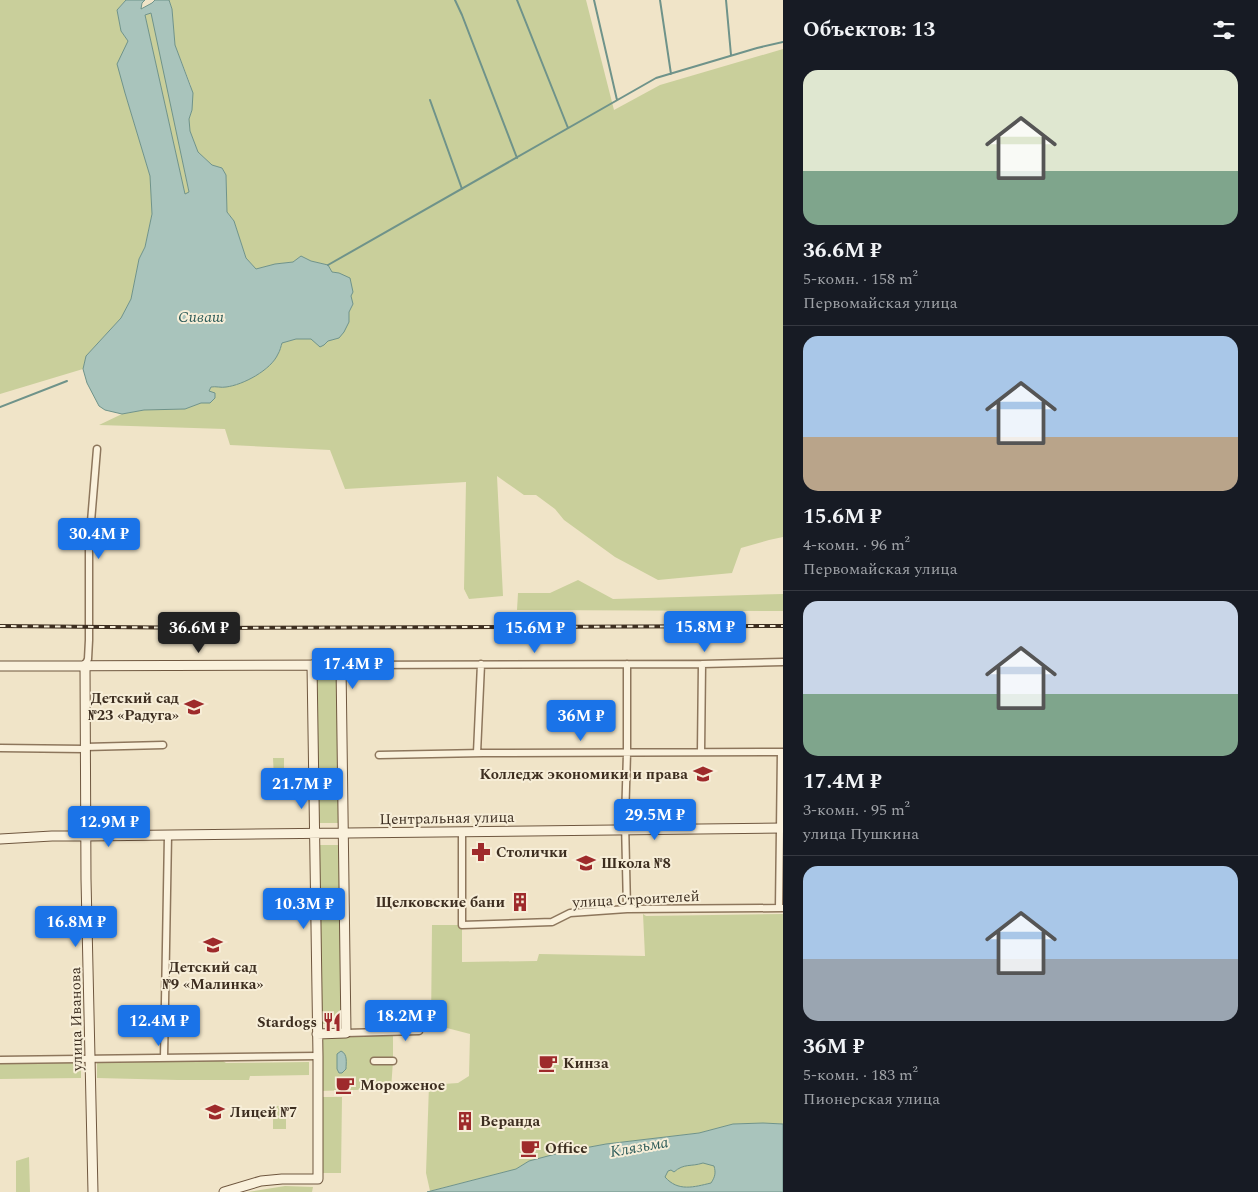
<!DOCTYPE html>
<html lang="ru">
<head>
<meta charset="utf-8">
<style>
  body { margin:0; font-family:Spectral,serif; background:#20242c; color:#f1f3f6; height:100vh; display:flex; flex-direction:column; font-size:19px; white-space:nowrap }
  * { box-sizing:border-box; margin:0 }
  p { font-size:16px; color:#9ea1a6 }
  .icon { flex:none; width:28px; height:28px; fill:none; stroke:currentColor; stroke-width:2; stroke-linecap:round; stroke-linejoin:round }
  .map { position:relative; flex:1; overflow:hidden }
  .side { display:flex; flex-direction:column; background:#171b24; width:475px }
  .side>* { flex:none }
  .price { position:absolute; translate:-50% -42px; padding:0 11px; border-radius:5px; background:#1a73e8; color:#fff; font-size:16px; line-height:32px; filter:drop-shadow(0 1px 2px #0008) }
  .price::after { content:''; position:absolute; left:50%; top:30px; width:15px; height:11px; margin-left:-8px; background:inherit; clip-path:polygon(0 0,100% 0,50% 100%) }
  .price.current { background:#222; color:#fff }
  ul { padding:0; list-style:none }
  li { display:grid; align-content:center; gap:10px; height:265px; padding:0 20px }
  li+li { border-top:1px solid #363941 }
  li span { display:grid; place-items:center; height:155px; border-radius:15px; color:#555 }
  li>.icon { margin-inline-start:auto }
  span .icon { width:90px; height:90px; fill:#fffc; stroke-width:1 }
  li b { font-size:21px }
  h2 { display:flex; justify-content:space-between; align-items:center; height:60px; padding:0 20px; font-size:21px }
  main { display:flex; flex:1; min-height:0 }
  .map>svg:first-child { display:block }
  .green { fill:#c9cf9b }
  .water { fill:#a9c4bc; stroke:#6f938a; fill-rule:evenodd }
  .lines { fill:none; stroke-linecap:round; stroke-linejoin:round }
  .stream { stroke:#6f938a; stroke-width:2 }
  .street-casing { stroke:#8d765c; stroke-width:9 }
  .secondary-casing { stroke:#6f573f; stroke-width:11 }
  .street { stroke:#faf1dc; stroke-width:6 }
  .secondary { stroke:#faf1dc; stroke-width:9 }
  .rail-casing { stroke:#3d2e20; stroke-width:4 }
  .rail { stroke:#f7eed8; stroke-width:2; stroke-dasharray:5.5; stroke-linecap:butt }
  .labels { text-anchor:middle; stroke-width:4; stroke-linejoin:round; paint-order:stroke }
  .poi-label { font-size:15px; font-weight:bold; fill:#3d2e20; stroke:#f7eed8; text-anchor:start }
  .street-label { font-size:15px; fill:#3d2e20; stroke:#f7eed8 }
  .water-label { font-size:16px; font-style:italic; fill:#2f5d5a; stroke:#f7eed8 }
</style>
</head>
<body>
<main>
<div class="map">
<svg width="783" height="1192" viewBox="0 0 783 1192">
  <rect width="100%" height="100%" fill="#f0e4c8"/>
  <path class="green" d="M0 0H126L117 10 121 31 128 41 125 93 150 176 152 213 145 247 139 259 131 299 121 318 86 356 83 369 0 394Z
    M169 0H586L614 110 660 85 783 49V537L769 540 741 548 732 573 658 580 615 557 564 520 555 509 536 495H524L497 476 503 596 469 599 464 589 466 482 345 489 330 450 230 445 225 429 99 425 122 414 144 410 185 409 201 403 210 402 209 391 211 387C216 386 221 388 226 387 243 385 271 370 278 354 280 351 281 346 282 343L296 339H311L324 345 327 341 339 338 349 322V312L353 304 339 273 332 272 328 265 311 261 301 256 293 262 275 264 256 269 246 258 234 221 227 212 226 175 222 168 212 165 198 152 190 131 189 119 192 110 191 86 175 45 172 9Z
    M152 13 189 193 185 194 145 15Z
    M578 580 613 599 783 594V611L517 610 518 593H550Z
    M315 671H340L341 823H318Z
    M273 758H284V779H274Z
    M319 845H339L342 1023 321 1024Z
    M643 914 646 916 783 914V1124L763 1123 733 1124 699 1133 606 1144 563 1152 529 1161 516 1169 430 1191 426 1173 429 1085 458 1083 469 1076 470 1034 443 1027 431 1026 432 925H462V962L537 961 539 954 645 956Z
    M131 1008H143V1021L131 1022Z
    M393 1032V1061L391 1089 318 1091 317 1034Z
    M220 1059 226 1063 309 1062V1075L250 1076 249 1080H178L97 1078V1062Z
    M81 1062V1078L0 1079V1063Z
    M322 1097H342L341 1173H322Z
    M273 1106H286V1129H273Z
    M29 1157 30 1192H16V1161Z
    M703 1163 714 1165C716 1173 715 1177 711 1183 694 1187 678 1192 664 1177L668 1171 671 1169 674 1172C686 1162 691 1167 703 1163Z
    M285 1186 313 1187 312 1192H248Z"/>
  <path class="water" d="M126 0H145L142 3 141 9 152 3 155 0H169L172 9 175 45 193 93 192 110 189 119 190 131 198 152 212 165 222 168 226 175 227 212 234 221 246 258 256 269 275 264 293 262 301 256 311 261 328 265 332 272 339 273 350 278 353 292 351 296 353 304 349 312V322L344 332 339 338 328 341 324 345 320 347 311 339H296L282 343C281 346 280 351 278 354 271 370 243 385 226 387 221 388 216 386 211 387L209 391 215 393V398L210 403H201L185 409 144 410 122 414 105 410 99 406 87 383 83 369 86 356 121 318 131 299 139 259 145 247 152 214 150 176 125 93 117 64 128 41 121 31 117 10ZM151 13 189 192 185 194 145 15Z
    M341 1051C348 1054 346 1063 346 1069L342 1073H339L337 1069V1054Z
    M763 1123 783 1124V1192H427L516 1169 529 1161 563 1152 606 1144 699 1133 733 1124ZM703 1163 714 1166C716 1173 715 1177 711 1183 694 1187 678 1192 665 1177L668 1171 671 1170 674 1172C684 1163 691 1167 703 1163Z"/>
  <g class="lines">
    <path class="stream" d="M455 0 462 15 517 158
      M517 0 568 128
      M594 0 617 100
      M660 0 671 74
      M726 0 731 55
      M430 100 462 189
      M328 265 656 78 757 48 783 42
      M0 407 67 381"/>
    <g class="street-casing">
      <path id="street" d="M85 665 88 659 89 640V546L97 449
        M341 665 702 664 783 662
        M85 747 163 745
        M0 748 85 749
        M701 752 702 664
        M477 753 481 664
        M379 755 483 753 783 752
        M462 832V925L552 922 570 913 627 909 783 908
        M779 908 781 752
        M627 909 625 821 627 753V664
        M346 1033 419 1031
        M164 1058 168 835
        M0 1060 318 1056
        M374 1061H393"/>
    </g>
    <g class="secondary-casing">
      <path id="secondary" d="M85 665 86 879 93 1192
        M0 666 341 665 346 1033 317 1034
        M0 839 52 836H86L783 828
        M224 1192 261 1181 282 1179H318V1056L312 665"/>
    </g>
    <use href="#street" class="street"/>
    <use href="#secondary" class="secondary"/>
    <g class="rail-casing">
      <path id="rail" d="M0 626 212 628 783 626"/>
    </g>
    <use href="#rail" class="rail"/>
  </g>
  <defs>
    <g id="school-bare" transform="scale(1.5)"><path d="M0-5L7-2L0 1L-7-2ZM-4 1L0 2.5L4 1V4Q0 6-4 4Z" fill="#9e2a2b" stroke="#f7eed8" stroke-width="2.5" paint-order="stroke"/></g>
    <g id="university-bare" transform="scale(1.5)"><path d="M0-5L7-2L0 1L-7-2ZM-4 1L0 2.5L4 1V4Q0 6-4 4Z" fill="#9e2a2b" stroke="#f7eed8" stroke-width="2.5" paint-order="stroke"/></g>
    <g id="pharmacy-bare" transform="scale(1.5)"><path d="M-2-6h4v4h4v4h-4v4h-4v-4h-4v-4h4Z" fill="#9e2a2b" stroke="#f7eed8" stroke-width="2.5" paint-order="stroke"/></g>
    <g id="building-bare" transform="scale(1.5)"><path d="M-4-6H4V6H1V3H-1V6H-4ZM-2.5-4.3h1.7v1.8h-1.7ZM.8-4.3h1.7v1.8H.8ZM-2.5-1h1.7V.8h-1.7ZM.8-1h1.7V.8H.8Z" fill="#9e2a2b" stroke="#f7eed8" stroke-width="2.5" paint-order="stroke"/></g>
    <g id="restaurant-bare" transform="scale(1.5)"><path d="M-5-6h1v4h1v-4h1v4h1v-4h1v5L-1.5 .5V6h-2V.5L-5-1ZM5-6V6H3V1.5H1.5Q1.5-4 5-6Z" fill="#9e2a2b" stroke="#f7eed8" stroke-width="2.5" paint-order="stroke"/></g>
    <g id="cafe-bare" transform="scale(1.5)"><path d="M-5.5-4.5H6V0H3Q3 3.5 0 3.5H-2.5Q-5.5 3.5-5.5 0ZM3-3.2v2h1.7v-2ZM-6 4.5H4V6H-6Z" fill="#9e2a2b" stroke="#f7eed8" stroke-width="2.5" paint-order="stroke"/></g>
  </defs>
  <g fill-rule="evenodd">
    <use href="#school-bare" x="194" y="707"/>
    <use href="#university-bare" x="703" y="774"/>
    <use href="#pharmacy-bare" x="481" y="852"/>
    <use href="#school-bare" x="586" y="863"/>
    <use href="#building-bare" x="520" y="902"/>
    <use href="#school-bare" x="213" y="945"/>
    <use href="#restaurant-bare" x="332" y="1022"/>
    <use href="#cafe-bare" x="548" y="1063"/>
    <use href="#cafe-bare" x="345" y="1085"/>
    <use href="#school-bare" x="215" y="1112"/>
    <use href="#building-bare" x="465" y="1121"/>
    <use href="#cafe-bare" x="530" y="1148"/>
  </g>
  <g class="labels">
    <g class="poi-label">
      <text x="179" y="703" text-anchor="end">Детский сад<tspan x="179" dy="17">№23 «Радуга»</tspan></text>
      <text x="688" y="779" text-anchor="end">Колледж экономики и права</text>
      <text x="496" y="857">Столички</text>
      <text x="601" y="868">Школа №8</text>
      <text x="505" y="907" text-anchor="end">Щелковские бани</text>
      <text x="213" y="972" text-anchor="middle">Детский сад<tspan x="213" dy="17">№9 «Малинка»</tspan></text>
      <text x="317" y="1027" text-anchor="end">Stardogs</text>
      <text x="563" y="1068">Кинза</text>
      <text x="360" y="1090">Мороженое</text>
      <text x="230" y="1117">Лицей №7</text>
      <text x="480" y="1126">Веранда</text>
      <text x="545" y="1153">Office</text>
    </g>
    <g class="street-label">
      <text transform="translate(447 818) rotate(-1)" y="5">Центральная улица</text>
      <text transform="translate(636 899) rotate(-3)" y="5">улица Строителей</text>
      <text transform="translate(76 1019) rotate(-91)" y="5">улица Иванова</text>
    </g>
    <g class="water-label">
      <text x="201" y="322">Сиваш</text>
      <text transform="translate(639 1146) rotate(-10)" y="6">Клязьма</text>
    </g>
  </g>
</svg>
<b class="price" style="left:99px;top:560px">30.4M ₽</b>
<b class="price" style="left:705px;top:653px">15.8M ₽</b>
<b class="price current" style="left:199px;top:654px">36.6M ₽</b>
<b class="price" style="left:535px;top:654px">15.6M ₽</b>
<b class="price" style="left:353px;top:690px">17.4M ₽</b>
<b class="price" style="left:581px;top:742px">36M ₽</b>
<b class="price" style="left:302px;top:810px">21.7M ₽</b>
<b class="price" style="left:655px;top:841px">29.5M ₽</b>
<b class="price" style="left:109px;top:848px">12.9M ₽</b>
<b class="price" style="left:304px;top:930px">10.3M ₽</b>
<b class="price" style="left:76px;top:948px">16.8M ₽</b>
<b class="price" style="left:406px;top:1042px">18.2M ₽</b>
<b class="price" style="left:159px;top:1047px">12.4M ₽</b>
</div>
<section class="side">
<h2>Объектов: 13<svg class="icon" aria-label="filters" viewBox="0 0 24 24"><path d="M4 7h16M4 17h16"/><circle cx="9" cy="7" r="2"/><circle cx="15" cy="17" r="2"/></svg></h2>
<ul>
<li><span style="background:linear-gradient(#dfe7d0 65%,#7fa58c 0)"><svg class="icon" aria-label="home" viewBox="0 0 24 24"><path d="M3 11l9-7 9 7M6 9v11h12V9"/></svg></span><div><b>36.6M ₽</b><p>5-комн. · 158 m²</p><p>Первомайская улица</p></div></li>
<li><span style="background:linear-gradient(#a9c7e8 65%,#b9a48a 0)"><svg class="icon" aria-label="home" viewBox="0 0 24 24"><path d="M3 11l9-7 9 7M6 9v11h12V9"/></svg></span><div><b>15.6M ₽</b><p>4-комн. · 96 m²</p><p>Первомайская улица</p></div></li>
<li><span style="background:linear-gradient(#c9d6e8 60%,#7fa58c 0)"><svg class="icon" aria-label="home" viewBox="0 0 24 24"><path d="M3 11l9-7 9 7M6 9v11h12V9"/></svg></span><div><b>17.4M ₽</b><p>3-комн. · 95 m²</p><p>улица Пушкина</p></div></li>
<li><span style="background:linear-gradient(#a9c7e8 60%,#9aa5b1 0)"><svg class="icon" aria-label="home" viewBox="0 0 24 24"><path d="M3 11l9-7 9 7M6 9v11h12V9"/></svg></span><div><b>36M ₽</b><p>5-комн. · 183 m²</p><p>Пионерская улица</p></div></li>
</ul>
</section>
</main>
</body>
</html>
